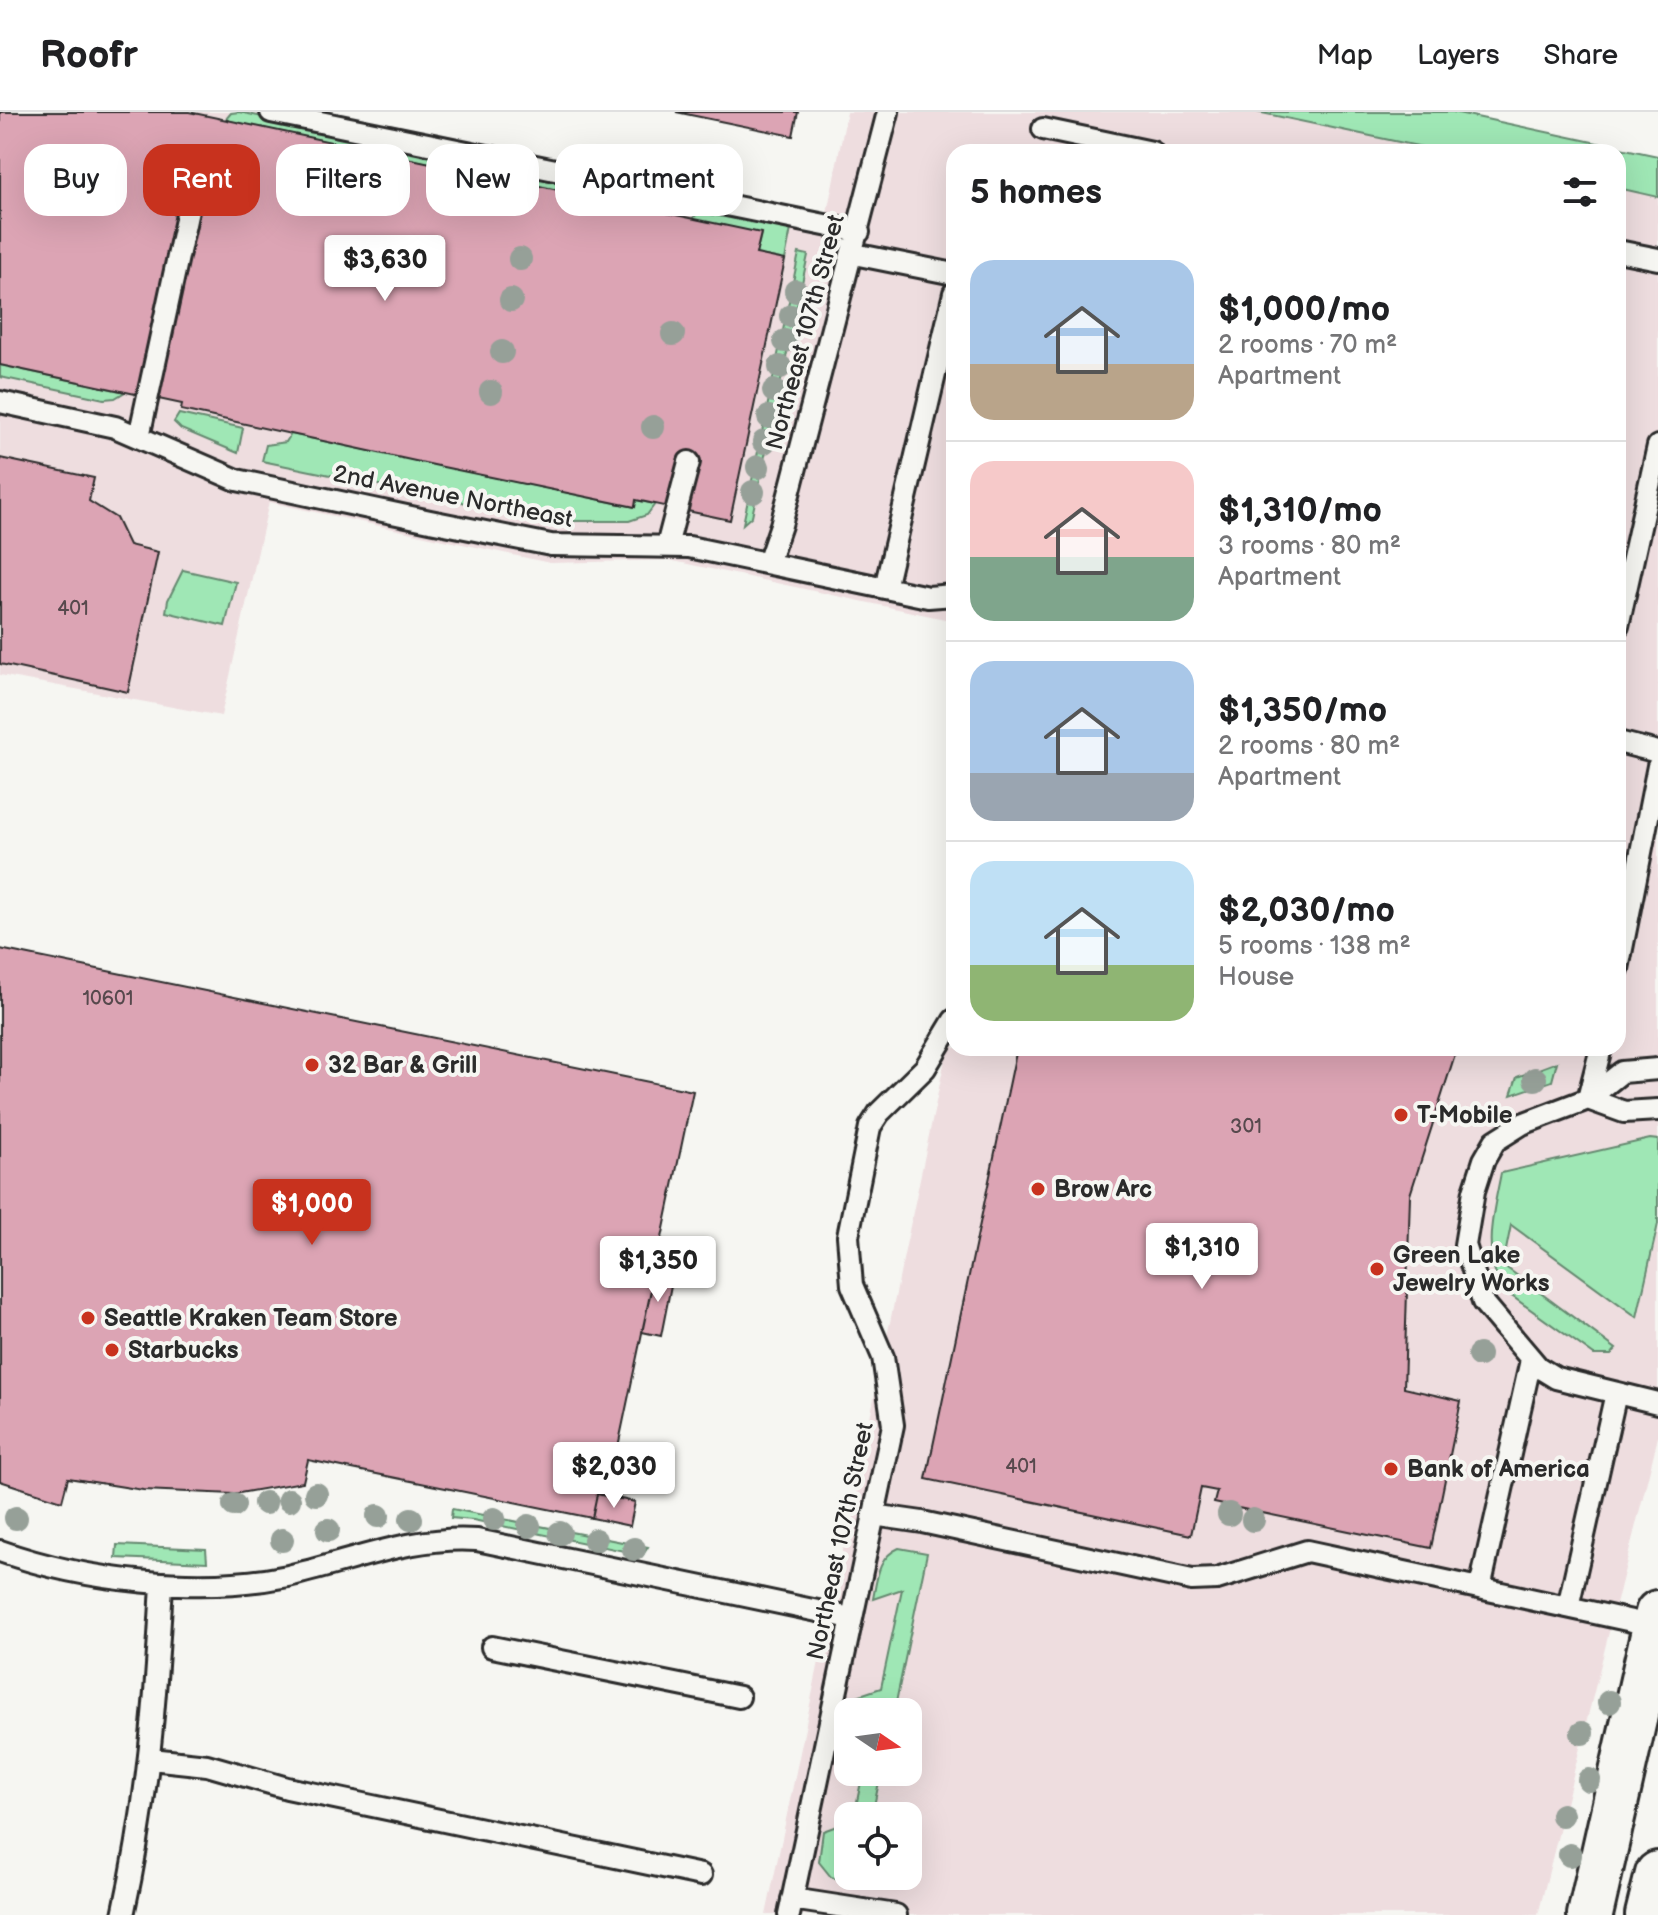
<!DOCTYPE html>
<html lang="en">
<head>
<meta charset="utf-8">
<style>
  body { margin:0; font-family:"Balsamiq Sans",sans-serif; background:#f2f2f2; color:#202124; height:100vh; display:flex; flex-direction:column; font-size:30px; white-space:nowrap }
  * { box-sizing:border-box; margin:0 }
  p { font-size:26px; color:#757577 }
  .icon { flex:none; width:44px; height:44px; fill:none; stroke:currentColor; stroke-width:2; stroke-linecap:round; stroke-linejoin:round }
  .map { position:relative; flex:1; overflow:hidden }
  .side { position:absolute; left:946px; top:32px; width:680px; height:912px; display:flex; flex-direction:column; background:#fff; border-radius:24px; box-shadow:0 8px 32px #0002 }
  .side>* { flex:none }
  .banner { position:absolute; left:24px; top:32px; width:760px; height:72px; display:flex; gap:16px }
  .needle { width:52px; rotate:103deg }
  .buttons { position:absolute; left:834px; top:1586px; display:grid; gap:16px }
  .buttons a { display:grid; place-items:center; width:88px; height:88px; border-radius:16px; background:#fff; box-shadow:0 8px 32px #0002; font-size:40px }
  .price { position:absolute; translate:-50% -68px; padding:0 18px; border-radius:8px; background:#fff; color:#222; font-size:26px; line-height:52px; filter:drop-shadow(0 2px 4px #0008) }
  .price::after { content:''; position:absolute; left:50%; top:48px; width:24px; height:18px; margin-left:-12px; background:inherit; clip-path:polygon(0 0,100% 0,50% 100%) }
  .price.current { background:#c8321e; color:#fff }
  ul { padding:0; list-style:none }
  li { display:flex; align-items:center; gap:24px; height:200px; padding:0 24px }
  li+li { border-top:2px solid #e0e0e0 }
  li span { display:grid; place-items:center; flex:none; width:224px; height:160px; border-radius:24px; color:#555 }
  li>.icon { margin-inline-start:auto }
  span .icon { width:96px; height:96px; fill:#fffc; stroke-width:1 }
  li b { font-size:34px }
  h2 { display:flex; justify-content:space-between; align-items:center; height:96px; padding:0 24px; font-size:34px }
  .pill { padding:0 28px; border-radius:24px; background:#fff; box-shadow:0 8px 32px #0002; font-size:28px; line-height:72px }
  .pill.current { background:#c8321e; color:#fff }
  header { display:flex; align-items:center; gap:48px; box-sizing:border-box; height:112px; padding:0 40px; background:#fff; border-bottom:2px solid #e0e0e0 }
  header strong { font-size:38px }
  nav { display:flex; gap:44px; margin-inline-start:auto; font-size:28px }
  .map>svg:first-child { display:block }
  .built { fill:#eedddf; fill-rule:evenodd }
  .green { fill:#9fe7b5; stroke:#658970; stroke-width:2 }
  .building { fill:#dca4b4; stroke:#2b2b2b; stroke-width:2 }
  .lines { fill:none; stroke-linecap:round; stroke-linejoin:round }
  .service-casing { stroke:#2b2b2b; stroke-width:26 }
  .primary-casing { stroke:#2b2b2b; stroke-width:50 }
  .service { stroke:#f6f6f2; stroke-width:20 }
  .primary { stroke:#f6f6f2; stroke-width:44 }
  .tree { fill:#96a098 }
  .poi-dot { fill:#c8321e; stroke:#f6f6f2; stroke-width:3 }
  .labels { text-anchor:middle; stroke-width:8; stroke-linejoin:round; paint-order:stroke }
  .number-label { font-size:20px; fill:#57494d }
  .street-label { font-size:24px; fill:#2b2b2b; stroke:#f6f6f2 }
  .poi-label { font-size:24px; font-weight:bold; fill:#2b2b2b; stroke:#f6f6f2; text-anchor:start }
</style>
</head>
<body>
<header>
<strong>Roofr</strong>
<nav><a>Map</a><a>Layers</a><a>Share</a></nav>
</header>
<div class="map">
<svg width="1658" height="1803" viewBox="0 0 1658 1803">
  <rect width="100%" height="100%" fill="#f6f6f2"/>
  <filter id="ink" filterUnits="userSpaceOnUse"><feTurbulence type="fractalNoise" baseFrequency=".0125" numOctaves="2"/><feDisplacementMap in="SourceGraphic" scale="16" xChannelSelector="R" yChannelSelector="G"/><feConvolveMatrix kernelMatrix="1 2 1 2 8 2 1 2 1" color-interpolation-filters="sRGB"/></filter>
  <g filter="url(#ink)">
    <path class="built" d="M0 0H279L824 116 847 0H1453L1658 44V1325L1538 1803H766L954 904V936H1618V40H954V509L669 448 550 451 269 390 221 604 0 563ZM848 1600H908V1660H848ZM848 1704H908V1764H848Z"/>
    <path class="green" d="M239 0 644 86 652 92V98L225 8 231 1Z
      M1257 0H1453L1658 44V85L1618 76V40H1446Z
      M701 98 791 117 785 148 756 142 761 122 692 107Z
      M799 141 808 143 752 404 743 412Z
      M0 253 125 280 115 286 104 287 0 265Z
      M179 302 243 316 238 341 181 317 174 310Z
      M291 322 635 395 636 388 655 392 647 403 629 409H554L262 349 266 333 286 330Z
      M183 458 236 470 225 514 166 500 168 488Z
      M1557 950 1552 969 1511 983 1517 965Z
      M1650 1027 1658 1028V1112L1637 1205 1511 1113 1503 1153 1616 1237 1611 1243H1594L1502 1177C1482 1138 1493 1102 1501 1061Z
      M452 1397 648 1435 643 1443 473 1408 451 1406Z
      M117 1433 206 1437 207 1450 116 1446Z
      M899 1436 927 1441 894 1600H875L876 1594 848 1600 851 1586 881 1576 902 1477 873 1487C877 1466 878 1445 899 1436Z
      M863 1660H881L872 1704H854Z
      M848 1710V1764H860L858 1773 831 1765 819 1750 823 1719Z"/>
    <path class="building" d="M0 0H189L761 121 756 142 785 148 730 408 636 388 635 395 443 355 181 298 182 292 0 253Z
      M676 0H798L793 24Z
      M0 346 94 366 89 389 116 406 129 433 158 440 128 580 0 552Z
      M0 837 693 979 611 1368 623 1371 619 1387 597 1382 592 1406 308 1348 303 1370 234 1382 143 1378 68 1366 62 1389 0 1369Z
      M1017 936H1457L1410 1083 1404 1276 1461 1289 1431 1436 1214 1391 1217 1379 1201 1376 1191 1423 926 1367Z
      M655 1159 673 1163 661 1224 642 1220Z
      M597 1382 635 1390 630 1414 592 1406Z"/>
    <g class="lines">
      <g class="service-casing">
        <path id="service" d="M271 0 859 120
          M1043 17 1152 40
          M1618 139 1658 147
          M854 142 954 162
          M0 290 115 315 237 368 430 409 551 433 689 435 928 485 954 483
          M139 325 198 52
          M667 434 689 350
          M768 451 781 413 888 0
          M885 476 954 181
          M1618 514 1658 334
          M1618 630 1658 640
          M1618 857 1658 654
          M1658 957 1622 960 1588 987 1522 1012 1495 1029 1484 1048 1474 1079 1465 1133 1483 1190 1538 1255 1556 1266 1658 1291
          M1588 987 1624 1000 1658 998
          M1588 987 1601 936
          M873 1403 922 1410 1192 1468 1217 1467 1307 1439 1655 1514
          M0 1439C84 1469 200 1482 288 1464 351 1450 412 1423 477 1428L851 1506
          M1480 1476 1531 1248
          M1568 1495 1616 1281
          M492 1535 739 1585
          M151 1647 207 1653 287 1676 701 1763
          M792 1787 896 1803
          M123 1803C148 1689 156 1587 162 1472
          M789 1803 893 1313 883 1245 852 1173 848 1124 870 1015 879 1001 925 956 954 908"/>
      </g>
      <g class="primary-casing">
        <path id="primary" d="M1590 1803 1658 1501
          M1648 1803 1658 1762"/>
      </g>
      <use href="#service" class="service"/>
      <use href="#primary" class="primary"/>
    </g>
    <g class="tree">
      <circle cx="520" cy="147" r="12"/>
      <circle cx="383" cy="161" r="12"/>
      <circle cx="796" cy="179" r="12"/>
      <circle cx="511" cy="188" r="12"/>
      <circle cx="791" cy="204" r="12"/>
      <circle cx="673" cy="222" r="12"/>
      <circle cx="785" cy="229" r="12"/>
      <circle cx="502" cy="240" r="12"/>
      <circle cx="780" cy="255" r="12"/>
      <circle cx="774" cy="279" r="12"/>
      <circle cx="491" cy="280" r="12"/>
      <circle cx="769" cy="305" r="12"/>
      <circle cx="653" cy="315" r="12"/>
      <circle cx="764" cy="330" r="12"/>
      <circle cx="758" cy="355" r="12"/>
      <circle cx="753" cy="380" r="12"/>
      <circle cx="1535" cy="967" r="12"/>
      <circle cx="1479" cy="1243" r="12"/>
      <circle cx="316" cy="1382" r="12"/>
      <circle cx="289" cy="1388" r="12"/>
      <circle cx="265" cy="1391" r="12"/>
      <circle cx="234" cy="1393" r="12"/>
      <circle cx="1229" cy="1402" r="12"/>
      <circle cx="378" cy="1404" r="12"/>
      <circle cx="16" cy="1406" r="12"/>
      <circle cx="411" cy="1407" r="12"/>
      <circle cx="494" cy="1407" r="12"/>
      <circle cx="1253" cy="1408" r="12"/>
      <circle cx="529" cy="1414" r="12"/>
      <circle cx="328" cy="1418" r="12"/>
      <circle cx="560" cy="1421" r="12"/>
      <circle cx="282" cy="1428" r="12"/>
      <circle cx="595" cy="1428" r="12"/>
      <circle cx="634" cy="1437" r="12"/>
      <circle cx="1609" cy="1590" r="12"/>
      <circle cx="1582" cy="1621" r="12"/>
      <circle cx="1589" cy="1668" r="12"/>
      <circle cx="1562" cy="1703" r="12"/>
      <circle cx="1570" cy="1743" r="12"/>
    </g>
  </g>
  <g class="poi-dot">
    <circle cx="312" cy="953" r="8"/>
    <circle cx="1401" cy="1003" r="8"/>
    <circle cx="1038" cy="1077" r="8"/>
    <circle cx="1377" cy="1157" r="8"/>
    <circle cx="88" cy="1206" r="8"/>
    <circle cx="112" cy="1238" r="8"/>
    <circle cx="1391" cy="1357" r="8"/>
  </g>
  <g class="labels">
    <g class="number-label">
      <text x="73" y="503">401</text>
      <text x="108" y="893">10601</text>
      <text x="1246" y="1021">301</text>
      <text x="1021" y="1361">401</text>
    </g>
    <g class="street-label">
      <text transform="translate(805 220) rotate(-75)" y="8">Northeast 107th Street</text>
      <text transform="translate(453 384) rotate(11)" y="8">2nd Avenue Northeast</text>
      <text transform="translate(840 1429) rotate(-78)" y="8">Northeast 107th Street</text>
    </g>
    <g class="poi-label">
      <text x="328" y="961">32 Bar &amp; Grill</text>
      <text x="1417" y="1011">T-Mobile</text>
      <text x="1054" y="1085">Brow Arc</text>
      <text x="1393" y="1151">Green Lake<tspan x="1393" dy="28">Jewelry Works</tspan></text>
      <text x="104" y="1214">Seattle Kraken Team Store</text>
      <text x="128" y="1246">Starbucks</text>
      <text x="1407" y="1365">Bank of America</text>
    </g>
  </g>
</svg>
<div class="buttons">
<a><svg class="needle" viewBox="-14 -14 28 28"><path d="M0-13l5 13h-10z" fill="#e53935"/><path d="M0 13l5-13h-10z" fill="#757577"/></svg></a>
<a><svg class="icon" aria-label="locate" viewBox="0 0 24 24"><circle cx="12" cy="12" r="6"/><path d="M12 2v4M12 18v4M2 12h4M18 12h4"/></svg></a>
</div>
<b class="price" style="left:385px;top:191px">$3,630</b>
<b class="price current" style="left:312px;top:1135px">$1,000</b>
<b class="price" style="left:1202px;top:1179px">$1,310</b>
<b class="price" style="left:658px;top:1192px">$1,350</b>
<b class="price" style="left:614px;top:1398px">$2,030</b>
<div class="banner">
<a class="pill">Buy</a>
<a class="pill current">Rent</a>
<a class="pill">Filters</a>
<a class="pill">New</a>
<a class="pill">Apartment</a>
</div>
<section class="side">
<h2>5 homes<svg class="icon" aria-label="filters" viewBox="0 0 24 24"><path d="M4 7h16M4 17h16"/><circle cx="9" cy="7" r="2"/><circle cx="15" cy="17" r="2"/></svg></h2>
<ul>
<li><span style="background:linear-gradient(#a9c7e8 65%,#b9a48a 0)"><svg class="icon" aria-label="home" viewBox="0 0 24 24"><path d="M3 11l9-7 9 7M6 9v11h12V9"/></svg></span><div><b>$1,000/mo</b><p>2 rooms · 70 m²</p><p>Apartment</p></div></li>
<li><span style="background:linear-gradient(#f6c9c9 60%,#7fa58c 0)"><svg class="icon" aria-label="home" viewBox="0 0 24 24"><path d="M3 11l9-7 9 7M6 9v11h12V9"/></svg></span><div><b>$1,310/mo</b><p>3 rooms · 80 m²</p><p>Apartment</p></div></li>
<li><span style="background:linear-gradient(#a9c7e8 70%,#9aa5b1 0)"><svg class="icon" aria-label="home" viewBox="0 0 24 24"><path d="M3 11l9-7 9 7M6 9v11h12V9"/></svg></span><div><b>$1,350/mo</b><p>2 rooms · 80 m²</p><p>Apartment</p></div></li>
<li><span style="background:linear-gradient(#bfe0f5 65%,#8fb573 0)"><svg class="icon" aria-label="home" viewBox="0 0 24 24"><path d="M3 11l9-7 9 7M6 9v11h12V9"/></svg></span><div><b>$2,030/mo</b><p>5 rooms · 138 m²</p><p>House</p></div></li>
</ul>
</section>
</div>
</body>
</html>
